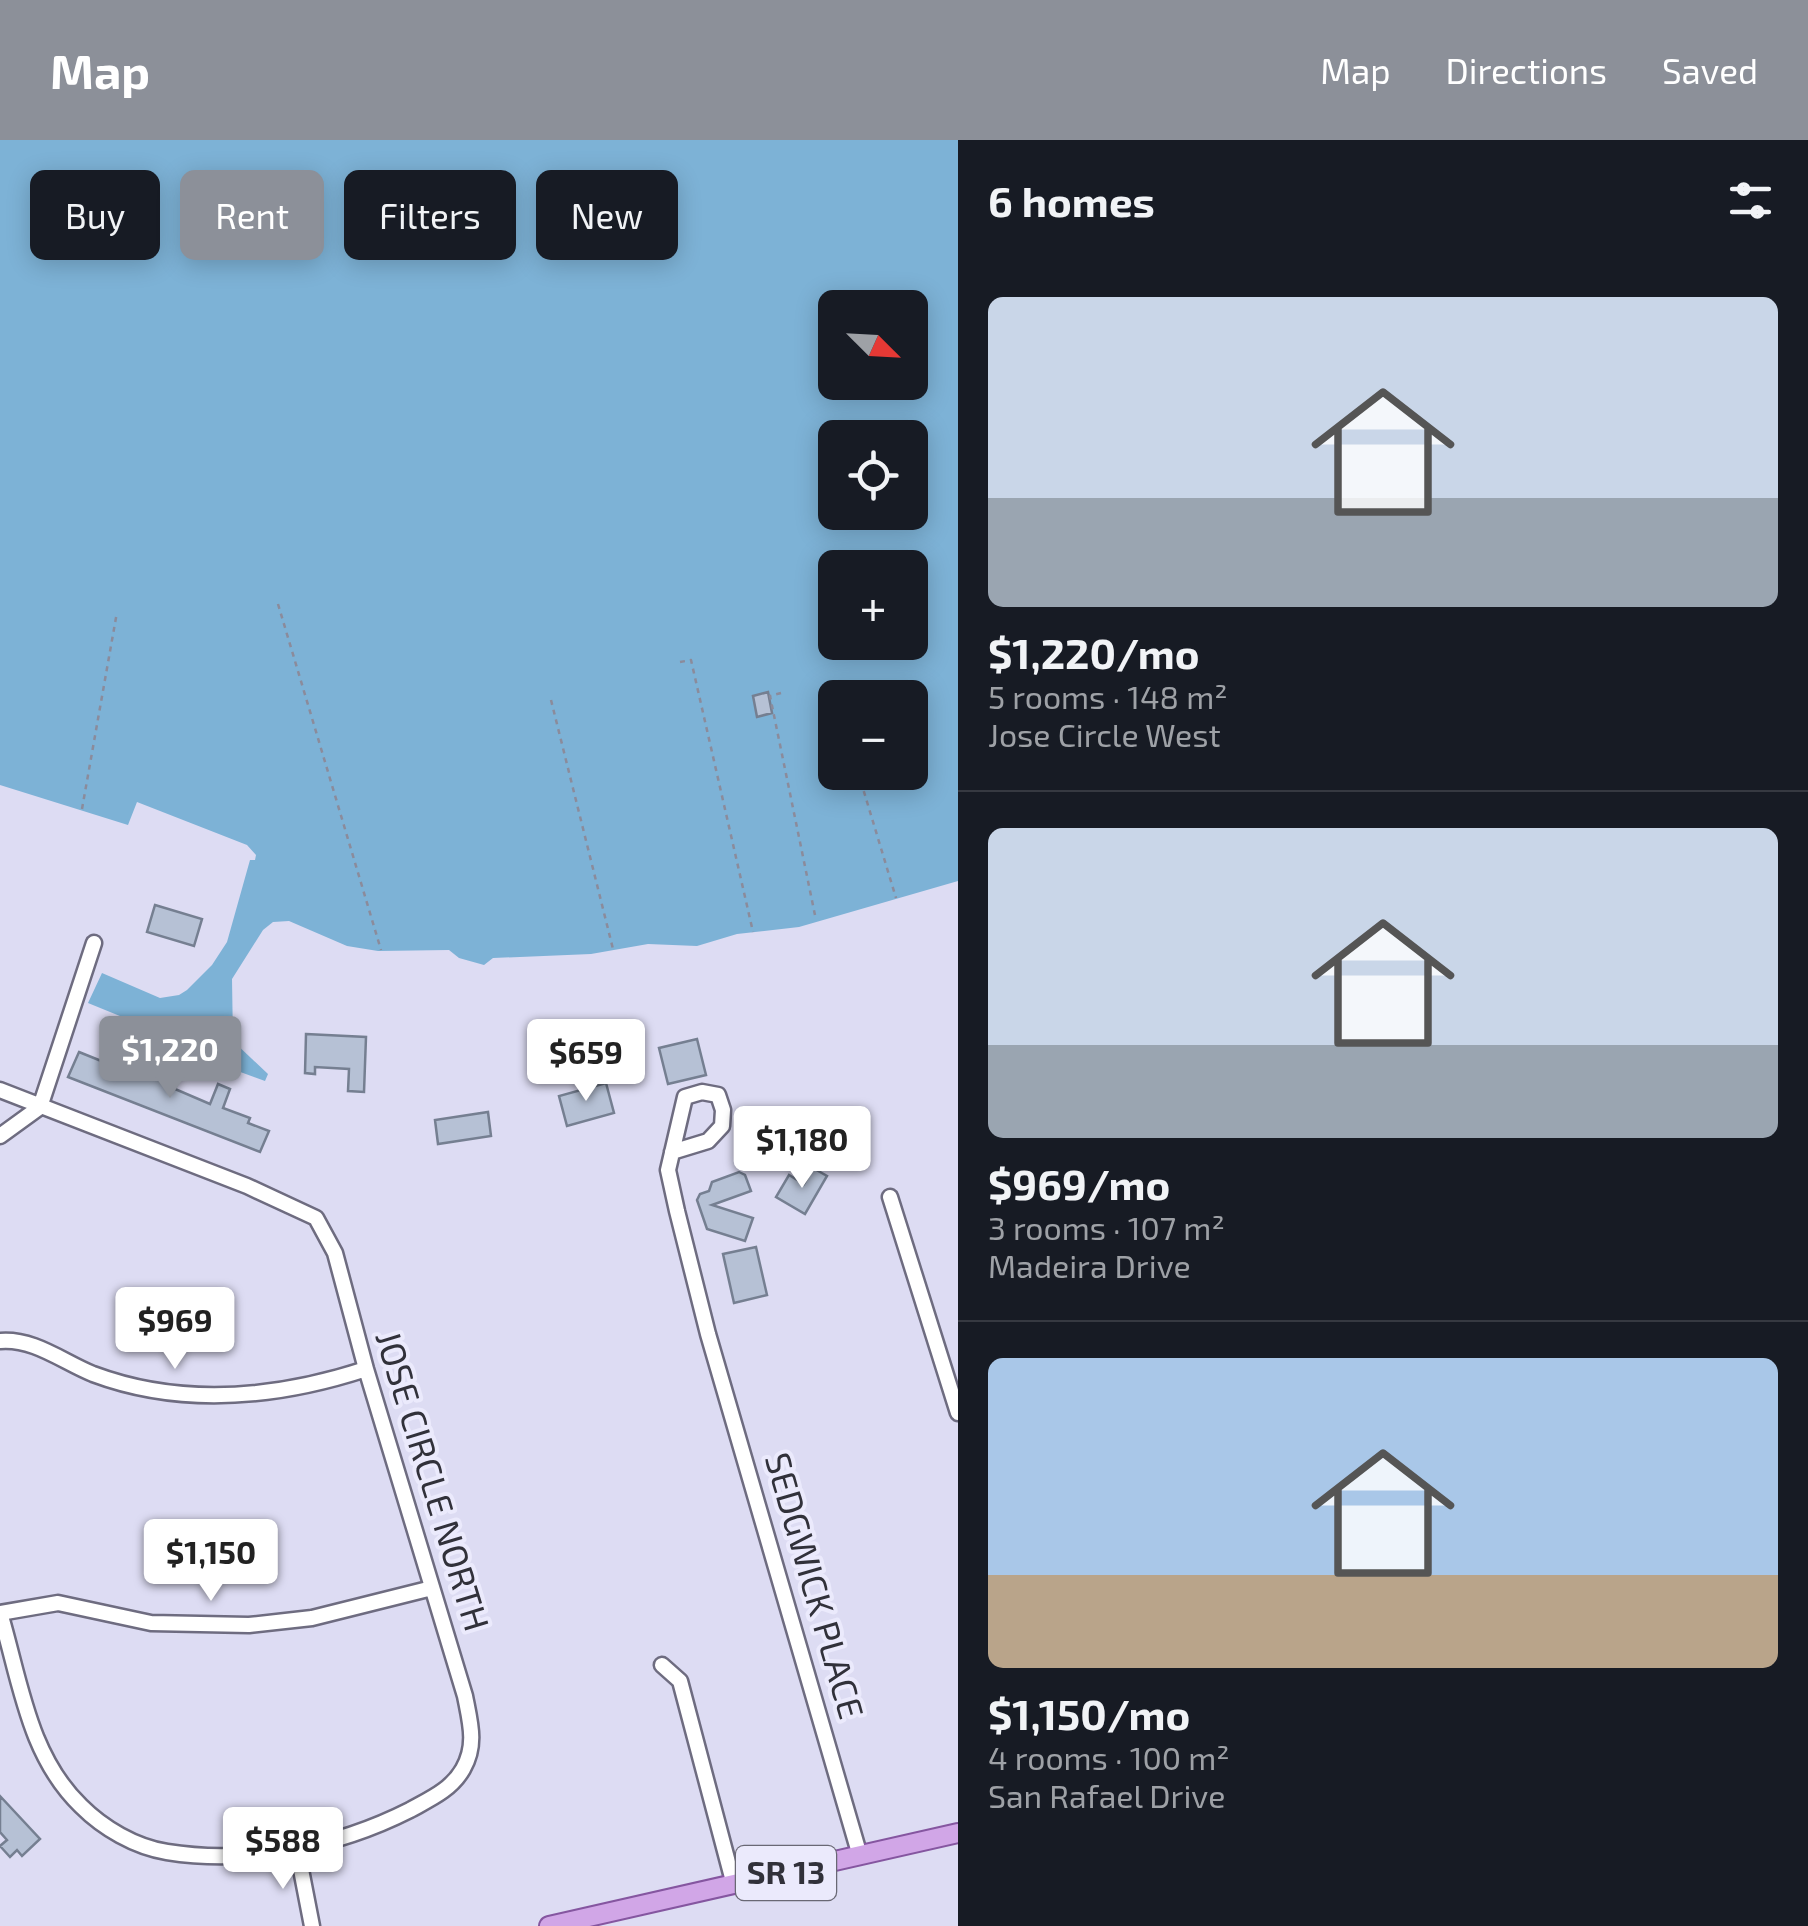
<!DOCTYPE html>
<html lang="en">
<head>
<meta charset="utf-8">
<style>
  body { margin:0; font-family:"Exo 2",sans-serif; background:#20242c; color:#f1f3f6; height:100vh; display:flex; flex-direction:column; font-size:38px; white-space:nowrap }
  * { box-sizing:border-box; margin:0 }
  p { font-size:32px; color:#9ea1a6 }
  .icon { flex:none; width:55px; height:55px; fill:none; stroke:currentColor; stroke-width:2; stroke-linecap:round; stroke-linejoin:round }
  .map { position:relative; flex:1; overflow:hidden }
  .panel { display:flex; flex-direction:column; background:#171b24; width:850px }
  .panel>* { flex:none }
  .hud { position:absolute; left:30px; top:30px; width:778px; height:90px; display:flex; gap:20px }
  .needle { width:65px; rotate:114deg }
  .controls { position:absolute; left:818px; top:150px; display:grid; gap:20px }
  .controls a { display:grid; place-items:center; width:110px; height:110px; border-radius:15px; background:#171b24; box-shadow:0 5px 25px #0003; font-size:50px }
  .price { position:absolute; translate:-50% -85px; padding:0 22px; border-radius:10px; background:#fff; color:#222; font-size:32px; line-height:65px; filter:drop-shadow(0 2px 5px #0008) }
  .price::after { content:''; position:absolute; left:50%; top:60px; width:30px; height:22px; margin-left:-15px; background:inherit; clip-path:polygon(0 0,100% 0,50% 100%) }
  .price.current { background:#8c9099; color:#fff }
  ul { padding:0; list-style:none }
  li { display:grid; align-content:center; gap:20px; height:530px; padding:0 30px }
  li+li { border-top:2px solid #363941 }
  li span { display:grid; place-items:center; height:310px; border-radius:15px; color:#555 }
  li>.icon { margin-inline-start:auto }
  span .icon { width:180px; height:180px; fill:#fffc; stroke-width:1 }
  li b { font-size:42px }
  h2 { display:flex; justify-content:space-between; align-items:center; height:120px; padding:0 30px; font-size:42px }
  .tag { padding:0 35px; border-radius:15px; background:#171b24; box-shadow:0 5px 25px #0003; font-size:35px; line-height:90px }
  .tag.current { background:#8c9099; color:#fff }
  header { display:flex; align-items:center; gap:60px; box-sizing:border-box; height:140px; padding:0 50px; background:#8c9099; color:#fff }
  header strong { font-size:48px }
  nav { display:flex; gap:55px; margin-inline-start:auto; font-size:35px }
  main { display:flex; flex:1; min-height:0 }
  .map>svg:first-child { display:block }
  .water { fill:#7db2d6; fill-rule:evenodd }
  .building { fill:#b6c1d5; stroke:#757f91; stroke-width:2.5 }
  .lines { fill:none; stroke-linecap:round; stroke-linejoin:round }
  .minor-casing { stroke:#6e6c80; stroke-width:19 }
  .major-casing { stroke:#8556a0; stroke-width:22 }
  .path { stroke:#8b8b9b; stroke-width:2.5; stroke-dasharray:5 5; stroke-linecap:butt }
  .minor { stroke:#fff; stroke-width:14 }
  .major { stroke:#d1a6e7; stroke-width:18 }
  .labels { text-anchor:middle; stroke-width:8; stroke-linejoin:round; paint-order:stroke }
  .shield { fill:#ebeafc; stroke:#696874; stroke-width:2.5 }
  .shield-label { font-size:32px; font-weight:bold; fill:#31313a }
  .street-label { font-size:35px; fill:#31313a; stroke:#ebeafc }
</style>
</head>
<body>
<header>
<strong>Map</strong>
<nav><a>Map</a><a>Directions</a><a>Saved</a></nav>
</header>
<main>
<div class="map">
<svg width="958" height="1786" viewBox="0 0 958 1786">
  <rect width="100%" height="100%" fill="#dddcf3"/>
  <path class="water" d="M0 0H958V741L799 787 737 794 697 806 648 804 591 814 493 818 484 825 459 818 449 810 378 811 347 806 289 781 273 782 263 790 232 839 233 901 268 934 265 941 145 897 137 883 88 863 102 833 160 858 179 855 187 850 212 825 227 802 250 720H255L256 715 247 705 137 662 128 685 0 645ZM835 168H910V242H835ZM835 298H910V372H835ZM835 428H910V502H835ZM835 558H910V632H835Z"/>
  <path class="building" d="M768 552 772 573 757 577 753 556Z
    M155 765 202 779 194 806 147 792Z
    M306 894 366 897 364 952 348 951 349 929 315 927V934L305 933Z
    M697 899 706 935 668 944 659 908Z
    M79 912 141 937 144 929 177 943 175 949 210 964 218 944 230 949 223 968 250 978 248 983 269 991 260 1012 68 937Z
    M606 943 614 973 567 986 559 956Z
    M488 972 491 996 438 1004 435 980Z
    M813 1028 827 1036 805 1074 776 1057 789 1035 804 1044Z
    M739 1032 745 1035 751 1051 712 1065 753 1078 745 1101 707 1089 697 1060 700 1054 709 1051 712 1042Z
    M756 1107 767 1155 734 1163 723 1114Z
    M0 1656 40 1699 22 1716 17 1710 10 1717 0 1706 7 1700 0 1692Z"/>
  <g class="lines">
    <g class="minor-casing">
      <path id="minor" d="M0 950 247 1046 316 1078 335 1113 366 1229 465 1556C470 1582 477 1605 463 1629 451 1650 430 1659 410 1670 337 1707 248 1725 167 1712 135 1707 103 1688 81 1666 28 1615 20 1539 0 1473
        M0 996 40 967 94 803
        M672 1012 708 1001 722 986 723 970 718 955 702 952 685 957 668 1030 677 1071 708 1194 860 1716
        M890 1057 958 1273
        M0 1201C34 1198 63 1222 93 1234 184 1268 277 1258 366 1229
        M0 1473 58 1463 151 1483 249 1485 312 1478 432 1448
        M662 1525 680 1541 734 1745
        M297 1709 312 1786"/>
    </g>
    <g class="major-casing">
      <path id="major" d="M549 1786 958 1693"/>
    </g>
    <path class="path" d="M278 464 381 810
      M680 522 691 520 753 792
      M781 553 770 556 816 780
      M551 560 613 809
      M858 632 896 758
      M82 669 117 472"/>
    <use href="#minor" class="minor"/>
    <use href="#major" class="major"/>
  </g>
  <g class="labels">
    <rect class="shield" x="736" y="1706" width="100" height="54" rx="8"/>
    <g class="shield-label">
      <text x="786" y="1744">SR 13</text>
    </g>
    <g class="street-label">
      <text transform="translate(432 1341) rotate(73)" y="12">JOSE CIRCLE NORTH</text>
      <text transform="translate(814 1446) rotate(74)" y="12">SEDGWICK PLACE</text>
    </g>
  </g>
</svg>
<div class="controls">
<a><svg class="needle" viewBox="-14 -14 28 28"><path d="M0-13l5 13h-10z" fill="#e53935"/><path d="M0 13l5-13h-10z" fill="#9ea1a6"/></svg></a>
<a><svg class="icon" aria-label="locate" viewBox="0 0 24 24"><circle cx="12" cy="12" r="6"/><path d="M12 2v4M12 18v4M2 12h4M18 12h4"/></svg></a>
<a>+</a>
<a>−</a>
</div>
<b class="price current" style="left:170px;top:961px">$1,220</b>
<b class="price" style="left:586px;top:964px">$659</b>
<b class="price" style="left:802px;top:1051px">$1,180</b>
<b class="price" style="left:175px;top:1232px">$969</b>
<b class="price" style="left:211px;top:1464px">$1,150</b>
<b class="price" style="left:283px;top:1752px">$588</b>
<div class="hud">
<a class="tag">Buy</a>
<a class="tag current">Rent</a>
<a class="tag">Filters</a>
<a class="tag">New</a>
</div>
</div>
<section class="panel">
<h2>6 homes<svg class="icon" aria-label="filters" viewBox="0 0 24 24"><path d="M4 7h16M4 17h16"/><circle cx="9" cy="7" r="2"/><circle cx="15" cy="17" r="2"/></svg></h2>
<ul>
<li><span style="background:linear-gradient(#c9d6e8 65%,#9aa5b1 0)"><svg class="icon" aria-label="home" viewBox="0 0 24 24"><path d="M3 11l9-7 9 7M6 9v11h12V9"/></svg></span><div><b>$1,220/mo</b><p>5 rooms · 148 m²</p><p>Jose Circle West</p></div></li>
<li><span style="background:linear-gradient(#c9d6e8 70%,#9aa5b1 0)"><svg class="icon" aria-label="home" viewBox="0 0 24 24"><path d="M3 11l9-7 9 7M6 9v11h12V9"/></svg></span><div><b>$969/mo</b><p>3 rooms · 107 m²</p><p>Madeira Drive</p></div></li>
<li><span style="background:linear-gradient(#a9c7e8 70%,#b9a48a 0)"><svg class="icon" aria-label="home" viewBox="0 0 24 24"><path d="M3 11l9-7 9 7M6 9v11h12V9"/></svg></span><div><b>$1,150/mo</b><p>4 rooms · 100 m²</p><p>San Rafael Drive</p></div></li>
</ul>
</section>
</main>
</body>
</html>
